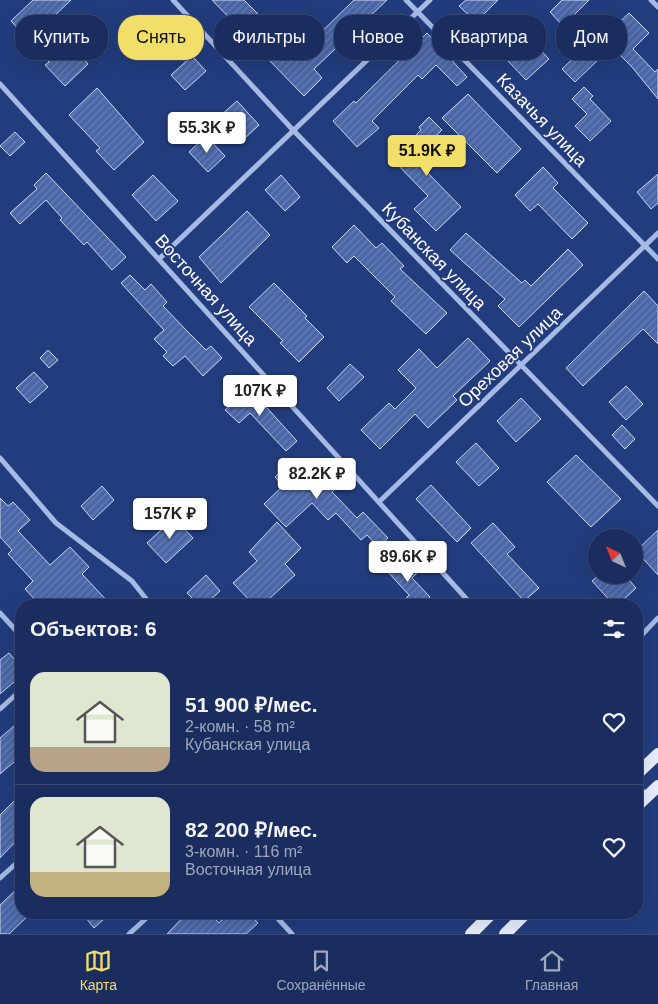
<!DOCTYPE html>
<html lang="ru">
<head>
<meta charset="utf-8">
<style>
  body { margin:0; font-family:Arial,sans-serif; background:#233564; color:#f1f3f6; height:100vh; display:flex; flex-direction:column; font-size:19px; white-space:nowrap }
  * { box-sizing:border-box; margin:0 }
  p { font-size:16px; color:#9fa8bc }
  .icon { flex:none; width:28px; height:28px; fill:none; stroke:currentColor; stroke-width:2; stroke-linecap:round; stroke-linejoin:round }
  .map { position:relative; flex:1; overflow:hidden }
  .details { position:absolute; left:15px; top:599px; width:628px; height:320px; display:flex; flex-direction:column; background:#1a2d5e; border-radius:20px; box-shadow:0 5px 20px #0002,0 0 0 1px #384973 }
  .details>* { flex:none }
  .top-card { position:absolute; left:15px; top:15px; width:629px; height:45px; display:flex; gap:10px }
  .needle { width:32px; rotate:317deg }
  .fabs { position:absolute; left:588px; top:529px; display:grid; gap:10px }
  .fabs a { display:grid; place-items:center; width:55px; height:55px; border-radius:50%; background:#1a2d5e; box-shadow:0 5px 20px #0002,0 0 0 1px #384973; font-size:25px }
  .price { position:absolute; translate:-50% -42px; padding:0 11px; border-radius:5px; background:#fff; color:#222; font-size:16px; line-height:32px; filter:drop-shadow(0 1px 2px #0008) }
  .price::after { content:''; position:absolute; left:50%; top:30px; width:15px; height:11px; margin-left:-8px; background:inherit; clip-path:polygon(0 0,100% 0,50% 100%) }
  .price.selected { background:#f2df69; color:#111 }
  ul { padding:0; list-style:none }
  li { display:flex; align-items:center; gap:15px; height:125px; padding:0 15px }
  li+li { border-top:1px solid #384973 }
  li span { display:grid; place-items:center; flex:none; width:140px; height:100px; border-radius:15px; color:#555 }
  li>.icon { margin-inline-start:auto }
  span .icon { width:60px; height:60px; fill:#fffc; stroke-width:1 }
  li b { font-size:21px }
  h2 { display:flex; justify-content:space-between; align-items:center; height:60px; padding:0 15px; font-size:21px }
  .tag { padding:0 18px; border-radius:20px; background:#1a2d5e; box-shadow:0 5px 20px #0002,0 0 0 1px #384973; font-size:18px; line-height:45px }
  .tag.selected { background:#f2df69; color:#111 }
  .tabs { display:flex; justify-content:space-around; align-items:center; height:70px; border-top:1px solid #384973; background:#1a2d5e; font-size:14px; color:#9fa8bc }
  .tabs a { display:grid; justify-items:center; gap:2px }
  .tabs .selected { color:#f2df69 }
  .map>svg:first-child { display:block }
  .building { fill:url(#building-hatch); stroke:#cad7f5 }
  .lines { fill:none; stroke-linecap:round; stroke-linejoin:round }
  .street { stroke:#a6bae6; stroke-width:5 }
  .primary { stroke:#e7edfd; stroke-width:12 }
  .labels { text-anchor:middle; stroke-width:4; stroke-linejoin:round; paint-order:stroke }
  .street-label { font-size:18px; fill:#fff; stroke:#223c7d }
</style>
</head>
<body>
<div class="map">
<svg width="658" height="934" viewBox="0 0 658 934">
  <defs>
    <pattern id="building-hatch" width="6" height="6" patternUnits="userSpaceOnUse" patternTransform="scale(1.25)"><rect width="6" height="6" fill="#4b66a7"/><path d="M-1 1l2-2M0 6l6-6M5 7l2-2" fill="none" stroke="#667db4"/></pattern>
  </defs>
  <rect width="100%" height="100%" fill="#223c7d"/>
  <path class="building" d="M33 0H71L50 20 88 64 65 86 45 65 49 62 11 21Z
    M212 0H244L262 18 245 34Z
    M354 0H387L314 69 322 78 304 96 268 59 287 41 299 54Z
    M466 0H498L476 22 459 6Z
    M562 0H589L563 26 550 12Z
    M629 13 649 33 633 49 655 72 658 69V99L632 67 603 38Z
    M427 33 467 77 457 86 436 65 422 79 418 75 372 121 379 128 357 147 333 121 354 101 356 103Z
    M530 39 549 59 526 80 507 60Z
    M586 46 599 59 575 82 562 69Z
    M192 56 206 71 185 90 171 75Z
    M584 87 593 96 590 99 611 121 590 141 575 126 587 114 572 99Z
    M97 88 144 142 114 170 96 151 100 148 69 115Z
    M468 94 521 149 497 173 442 118Z
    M237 101 259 125 243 140 220 116Z
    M429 117 442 130 421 151 433 162 425 170 461 207 436 231 414 209 428 196 392 159 421 130 419 127Z
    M15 132 25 142 10 156 0 146Z
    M206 136 225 156 208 172 189 152Z
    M543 167 558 183 553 188 588 223 572 239 538 204 530 211 515 195Z
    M46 173 126 257 112 270 87 242 84 245 60 220 62 218 46 200 20 224 10 213 37 189 34 185Z
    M658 174V203L651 209 637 192Z
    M153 175 178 201 156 221 132 195Z
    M281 175 300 197 285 211 265 190Z
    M247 211 270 235 221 283 199 257Z
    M354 225 376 248 382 243 404 266 400 269 447 313 426 334 391 301 395 297 354 256 347 263 332 247Z
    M466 233 522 283 525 280 531 286 568 249 583 265 519 327 498 306 505 299 450 250Z
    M130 275 145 290 151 284 167 302 163 306 188 332 206 350 211 346 222 358 203 376 185 356 173 366 163 356 167 352 154 339 164 330 121 283Z
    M274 283 307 316 305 318 324 337 299 362 280 343 283 341 249 307Z
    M644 291 658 306V344L643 329 583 386 566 368Z
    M468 338 490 361 453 396 457 400 428 428 415 414 380 449 361 430 389 403 395 409 416 388 398 370 419 349 437 368Z
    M48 350 58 360 49 368 40 358Z
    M350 364 364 377 339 401 327 388Z
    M34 372 48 387 30 403 16 388Z
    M626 386 643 404 626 420 609 402Z
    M248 387 297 441 286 451 250 413 239 423 225 410Z
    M521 398 541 419 516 442 497 421Z
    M622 425 635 439 625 449 612 435Z
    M476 443 499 468 479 486 456 462Z
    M576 455 621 499 591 527 547 482Z
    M315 458 340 485 332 492 357 518 363 512 388 538 378 547 367 535 361 540 336 513 328 520 312 503 286 527 264 504 283 486 275 477 288 465 297 475Z
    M431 485 471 528 457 542 416 499Z
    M102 486 114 500 93 520 81 506Z
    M0 498 8 506 13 502 30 520 18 531 50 565 70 547 89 567 82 574 111 605H40L25 589 33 581 8 554 12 550 0 537Z
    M174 518 193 538 166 563 147 543Z
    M277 522 301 548 285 564 295 575 270 598 277 605H254L233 583 257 561 249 552Z
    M493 523 515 547 507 554 539 588 524 601 471 543Z
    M658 530V575L636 551Z
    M402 557 417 573 412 578 430 597 422 605H399L409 595 387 571Z
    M206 575 220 591 205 605H199L187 593Z
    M599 575H625L636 588 618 605H614L592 581Z
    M9 653 21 667V676L0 694V660Z
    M21 720V756L0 774V738Z
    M21 794V836L0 858V815Z
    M21 885V912H32L9 934H0V905Z
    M81 912H112L94 928Z
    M188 912H209L219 923 230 912H248L258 923 246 934H167Z"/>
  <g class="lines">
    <path class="street" d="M173 0 293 130 658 506
      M406 0 658 259
      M651 0 658 7
      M0 84 472 605
      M159 259 430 0
      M0 458 56 523 132 581 151 605
      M380 501 658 233
      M0 613 21 636
      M636 641 658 618
      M0 709 21 690
      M636 784 648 796
      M0 878 21 859
      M272 912 292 934
      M129 934 153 912"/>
    <path class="primary" d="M636 775 658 754
      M636 807 658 786
      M471 934 493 912
      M505 934 527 912"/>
  </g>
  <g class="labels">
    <g class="street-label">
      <text transform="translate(542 120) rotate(46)" y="6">Казачья улица</text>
      <text transform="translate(434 256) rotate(46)" y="6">Кубанская улица</text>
      <text transform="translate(206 290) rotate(48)" y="6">Восточная улица</text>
      <text transform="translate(510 357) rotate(-44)" y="6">Ореховая улица</text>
    </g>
  </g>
</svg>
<div class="fabs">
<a><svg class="needle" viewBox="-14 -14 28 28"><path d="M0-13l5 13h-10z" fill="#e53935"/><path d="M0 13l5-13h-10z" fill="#9fa8bc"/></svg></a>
</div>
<b class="price" style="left:207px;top:154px">55.3K ₽</b>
<b class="price selected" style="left:427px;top:177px">51.9K ₽</b>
<b class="price" style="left:260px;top:417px">107K ₽</b>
<b class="price" style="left:317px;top:500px">82.2K ₽</b>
<b class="price" style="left:170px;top:540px">157K ₽</b>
<b class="price" style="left:408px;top:583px">89.6K ₽</b>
<div class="top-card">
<a class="tag">Купить</a>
<a class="tag selected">Снять</a>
<a class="tag">Фильтры</a>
<a class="tag">Новое</a>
<a class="tag">Квартира</a>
<a class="tag">Дом</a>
</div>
<section class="details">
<h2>Объектов: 6<svg class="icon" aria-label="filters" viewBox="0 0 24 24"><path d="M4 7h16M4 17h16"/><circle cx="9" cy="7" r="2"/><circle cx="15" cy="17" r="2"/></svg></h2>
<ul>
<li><span style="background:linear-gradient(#dfe7d0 75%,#b9a48a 0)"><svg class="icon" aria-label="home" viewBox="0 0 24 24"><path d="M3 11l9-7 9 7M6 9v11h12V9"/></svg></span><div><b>51 900 ₽/мес.</b><p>2-комн. · 58 m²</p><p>Кубанская улица</p></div><svg class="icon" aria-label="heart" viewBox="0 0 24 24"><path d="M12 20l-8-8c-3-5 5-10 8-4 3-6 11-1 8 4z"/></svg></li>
<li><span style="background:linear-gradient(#dfe7d0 75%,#c2b280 0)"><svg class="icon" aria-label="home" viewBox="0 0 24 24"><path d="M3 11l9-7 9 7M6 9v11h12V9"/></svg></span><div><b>82 200 ₽/мес.</b><p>3-комн. · 116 m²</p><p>Восточная улица</p></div><svg class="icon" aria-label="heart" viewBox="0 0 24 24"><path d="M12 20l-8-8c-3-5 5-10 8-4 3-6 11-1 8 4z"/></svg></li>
</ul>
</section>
</div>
<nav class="tabs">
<a class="selected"><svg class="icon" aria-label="map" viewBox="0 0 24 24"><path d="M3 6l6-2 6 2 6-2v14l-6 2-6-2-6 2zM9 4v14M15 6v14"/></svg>Карта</a>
<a><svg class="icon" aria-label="saved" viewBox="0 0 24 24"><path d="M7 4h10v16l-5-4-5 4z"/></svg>Сохранённые</a>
<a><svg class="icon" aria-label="home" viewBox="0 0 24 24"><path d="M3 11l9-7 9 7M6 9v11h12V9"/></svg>Главная</a>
</nav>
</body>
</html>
